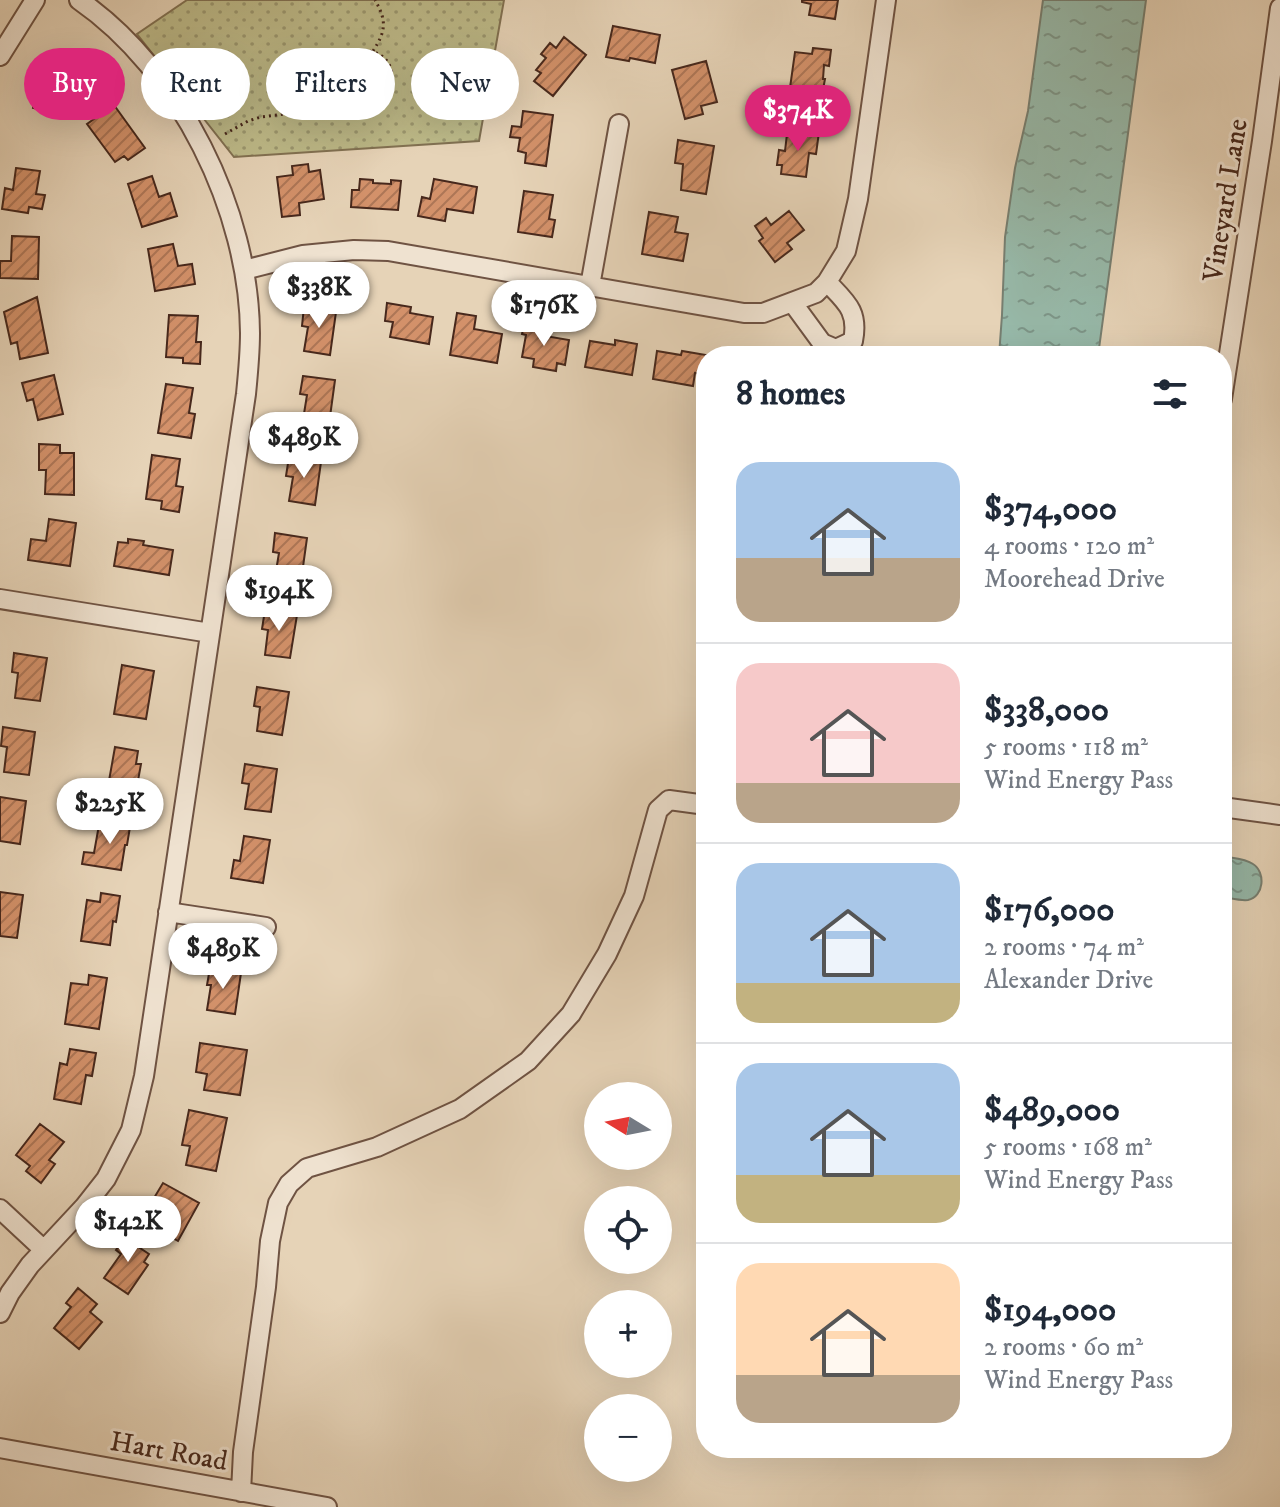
<!DOCTYPE html>
<html lang="en">
<head>
<meta charset="utf-8">
<style>
  body { margin:0; font-family:"IM FELL DW Pica",serif; background:#f6f6f7; color:#1f2937; height:100vh; display:flex; flex-direction:column; font-size:30px; white-space:nowrap }
  * { box-sizing:border-box; margin:0 }
  p { font-size:26px; color:#747a83 }
  .icon { flex:none; width:44px; height:44px; fill:none; stroke:currentColor; stroke-width:2; stroke-linecap:round; stroke-linejoin:round }
  .map { position:relative; flex:1; overflow:hidden }
  .side { position:absolute; left:696px; top:346px; width:536px; height:1112px; display:flex; flex-direction:column; background:#fff; border-radius:32px; box-shadow:0 8px 32px #0002 }
  .side>* { flex:none }
  .top-card { position:absolute; left:24px; top:48px; width:552px; height:72px; display:flex; gap:16px }
  .needle { width:52px; rotate:280deg }
  .tools { position:absolute; left:584px; top:1082px; display:grid; gap:16px }
  .tools a { display:grid; place-items:center; width:88px; height:88px; border-radius:50%; background:#fff; box-shadow:0 8px 32px #0002; font-size:40px }
  .price { position:absolute; translate:-50% -68px; padding:0 18px; border-radius:28px; background:#fff; color:#222; font-size:26px; line-height:52px; filter:drop-shadow(0 2px 4px #0008) }
  .price::after { content:''; position:absolute; left:50%; top:48px; width:24px; height:18px; margin-left:-12px; background:inherit; clip-path:polygon(0 0,100% 0,50% 100%) }
  .price.active { background:#db2777; color:#fff }
  ul { padding:0; list-style:none }
  li { display:flex; align-items:center; gap:24px; height:200px; padding:0 40px }
  li+li { border-top:2px solid #e0e1e3 }
  li span { display:grid; place-items:center; flex:none; width:224px; height:160px; border-radius:24px; color:#555 }
  li>.icon { margin-inline-start:auto }
  span .icon { width:96px; height:96px; fill:#fffc; stroke-width:1 }
  li b { font-size:34px }
  h2 { display:flex; justify-content:space-between; align-items:center; height:96px; padding:0 40px; font-size:34px }
  .tag { padding:0 28px; border-radius:36px; background:#fff; box-shadow:0 8px 32px #0002; font-size:28px; line-height:72px }
  .tag.active { background:#db2777; color:#fff }
  .map>svg:first-child { display:block }
  .grass { fill:url(#grass-dots); stroke:#827152; stroke-width:2 }
  .water { fill:url(#water-ripples); stroke:#777f71; stroke-width:2 }
  .building { fill:url(#building-hatch); stroke:#47281c; stroke-width:2 }
  .lines { fill:none; stroke-linecap:round; stroke-linejoin:round }
  .minor-casing { stroke:#6f5343; stroke-width:22 }
  .path { stroke:#47281c; stroke-width:3; stroke-dasharray:2 4; stroke-linecap:butt }
  .minor { stroke:#efe2d0; stroke-width:18 }
  .labels { text-anchor:middle; stroke-width:6; stroke-linejoin:round; paint-order:stroke }
  .street-label { font-size:28px; fill:#47281c; stroke:#efe2d0 }
</style>
</head>
<body>
<div class="map">
<svg width="1280" height="1507" viewBox="0 0 1280 1507">
  <defs>
    <pattern id="grass-dots" width="8" height="8" patternUnits="userSpaceOnUse" patternTransform="scale(2)"><rect width="8" height="8" fill="#bdba89"/><path d="M2 2h.1M6 6h.1" fill="none" stroke="#9b976f" stroke-width="1.8" stroke-linecap="round"/></pattern>
    <pattern id="water-ripples" width="26" height="14" patternUnits="userSpaceOnUse" patternTransform="scale(2)"><rect width="26" height="14" fill="#97b9a9"/><path d="M2 4q2-2 4 0t4 0M15 11q2-2 4 0t4 0" fill="none" stroke="#7d9689"/></pattern>
    <pattern id="building-hatch" width="6" height="6" patternUnits="userSpaceOnUse" patternTransform="scale(2)"><rect width="6" height="6" fill="#d3916a"/><path d="M-1 1l2-2M0 6l6-6M5 7l2-2" fill="none" stroke="#ad7656"/></pattern>
  </defs>
  <rect width="100%" height="100%" fill="#e6d3b7"/>
  <filter id="stains"><feTurbulence type="fractalNoise" baseFrequency=".0025" numOctaves="4"/><feColorMatrix values="0 0 0 0 .2 0 0 0 0 .09 0 0 0 0 .02 0 0 0 .5 -.17"/></filter>
  <radialGradient id="worn" r=".72"><stop offset=".6" stop-color="#630" stop-opacity="0"/><stop offset="1" stop-color="#630" stop-opacity=".3"/></radialGradient>
  <path class="grass" d="M187 0H504L479 141 234 157 137 34Z"/>
  <path class="water" d="M1043 0H1146L1098 356H999L1002 315 1005 237 1015 168 1028 111Z
    M1222 856C1231 858 1245 858 1253 864 1266 872 1264 897 1248 900 1240 901 1230 898 1222 897Z"/>
  <path class="building" d="M802 0H838L835 19 809 15 811 4 802 2Z
    M613 26 660 35 655 63 630 58 629 61 606 57Z
    M564 37 586 55 553 96 534 81 541 73 536 70 546 58 541 54 550 43 556 48Z
    M813 48 831 50 829 66 824 65 823 79H825L821 100 789 95 795 52 812 54Z
    M706 61 717 102 701 106 703 114 685 119 672 70Z
    M66 68 84 71 80 95 73 94 71 112 62 110 61 113 33 108 37 76 64 80Z
    M114 105 145 148 128 160 124 156 115 162 87 124Z
    M523 111 553 115 546 166 525 163 526 153 518 151 520 138 510 137 512 126 521 127Z
    M802 129 819 132 816 154 809 153 806 177 781 174 782 165H777L779 150 785 151 787 134 801 136Z
    M678 140 714 146 706 194 681 190 683 164 675 163Z
    M308 164 309 172 320 170 324 199 299 203 300 215 282 217 277 177 293 175 292 166Z
    M16 168 40 171 36 194 45 195 42 209 29 207 28 213 2 209 5 188 13 190Z
    M152 176 159 197 170 193 177 216 142 227 128 184Z
    M360 179 373 180V183L391 184V180L401 181 398 210 351 207 352 190H359Z
    M434 179 477 187 473 213 447 209 445 221 418 216 422 197 430 199Z
    M524 191 553 195 549 219 555 220 552 237 518 232Z
    M789 211 804 230 787 243 792 249 775 262 759 241 763 238 755 226 766 218 771 225Z
    M649 212 678 217 675 232 688 234 683 261 642 254Z
    M12 236 39 237 38 279 0 278V261H11Z
    M173 244 178 266 192 264 195 284 155 291 148 249Z
    M37 297 48 353 20 359 17 342 11 344 4 312Z
    M387 303 411 307 410 313 433 317 429 344 390 337 393 322 385 321Z
    M304 307 336 312 330 355 304 351 308 327 302 326Z
    M457 313 476 316 474 329 502 334 497 363 450 355Z
    M169 315 198 316 196 342H201L200 364 183 363V358L166 357Z
    M524 325 546 328 545 336 569 340 565 365 557 363 556 371 533 367 534 359 522 357 526 335 522 334Z
    M615 340 637 344 632 375 585 367 590 341 615 345Z
    M657 351 681 355 682 351 706 355 702 374 695 373 693 386 653 379Z
    M54 375 63 414 38 420 33 399 27 401 22 383Z
    M303 376 335 380 329 424 303 420 307 395 300 394Z
    M166 384 193 388 189 413 195 414 191 438 158 433Z
    M39 444 60 445V453H74V495L45 494 46 470H39Z
    M152 455 180 459 176 486 183 487 179 512 161 509 162 501 146 499Z
    M289 457 321 462 315 505 289 501 293 477 286 476Z
    M49 519 76 523 70 566 28 560 31 539 46 541Z
    M275 533 307 538 301 581 275 577 279 553 273 552Z
    M128 539 144 541 143 545 173 550 169 575 114 566 118 542 128 543Z
    M265 610 297 615 290 658 265 655 268 630 262 629Z
    M14 653 47 658 40 701 15 698 18 673 12 672Z
    M122 665 154 671 146 719 114 714Z
    M257 687 289 692 282 735 257 731 260 707 254 706Z
    M3 727 35 732 29 775 4 772 7 747 1 746Z
    M115 747 138 751 136 764H141L135 797 107 792Z
    M245 764 277 769 271 812 245 809 249 784 242 783Z
    M0 797 26 801 20 844 0 841Z
    M112 818 131 821 127 845H125L121 870 82 864 84 852 94 853 99 825 111 827Z
    M244 836 270 840 263 883 231 878 234 860 240 861Z
    M0 892 23 895 17 938 0 936Z
    M101 893 120 896 116 922 113 921 110 945 81 941 87 900 100 902Z
    M210 968 241 973 235 1014 207 1010 211 985H207Z
    M89 975 107 978 99 1029 65 1024 71 983 88 985Z
    M200 1043 247 1050 240 1095 204 1090 207 1074 196 1072Z
    M70 1049 96 1053 92 1076 86 1075 81 1104 54 1099 60 1063 67 1065Z
    M189 1110 227 1118 216 1171 186 1165 190 1146 182 1145Z
    M40 1124 64 1142 49 1160 55 1164 41 1183 26 1171 30 1166 16 1155Z
    M163 1183 199 1203 178 1241 157 1229 162 1220 153 1215 160 1201 154 1198Z
    M128 1232 144 1243 140 1248 149 1254 144 1262 148 1265 128 1294 104 1278 121 1254 116 1250Z
    M78 1288 97 1304 90 1312 102 1322 79 1349 54 1328 71 1307 66 1303Z"/>
  <g class="lines">
    <g class="minor-casing">
      <path id="minor" d="M0 56 35 0
        M244 270 303 255 354 250 388 251 744 313H763L816 293 827 282 846 251 858 199 886 0
        M590 286 619 124
        M792 302 822 343 836 349 853 341C859 311 846 302 827 282
        M1222 399 1262 141 1280 8
        M0 599 210 633
        M1222 807 1280 815
        M168 912 266 927
        M0 1209 44 1250
        M0 1313 10 1293 30 1265 84 1207 106 1179 131 1130 144 1076 246 394C248 374 250 353 250 333 249 210 180 70 79 0
        M0 1448 327 1507
        M241 1492 243 1452 266 1287 270 1241 278 1203 289 1184 307 1168 377 1147 460 1109 528 1061 571 1014 607 954 634 896 658 810 669 800 706 805"/>
    </g>
    <path class="path" d="M373 51C386 31 387 21 375 0
      M342 76a25 25 0 1 1 50 0a25 25 0 1 1-50 0Z
      M225 134 248 121 261 117 286 114 298 109 313 83 323 78 342 75"/>
    <use href="#minor" class="minor"/>
  </g>
  <g class="labels">
    <g class="street-label">
      <text transform="translate(1224 200) rotate(-81)" y="10">Vineyard Lane</text>
      <text transform="translate(169 1450) rotate(10)" y="10">Hart Road</text>
    </g>
  </g>
  <rect width="100%" height="100%" filter="url(#stains)"/>
  <rect width="100%" height="100%" fill="url(#worn)"/>
</svg>
<div class="tools">
<a><svg class="needle" viewBox="-14 -14 28 28"><path d="M0-13l5 13h-10z" fill="#e53935"/><path d="M0 13l5-13h-10z" fill="#747a83"/></svg></a>
<a><svg class="icon" aria-label="locate" viewBox="0 0 24 24"><circle cx="12" cy="12" r="6"/><path d="M12 2v4M12 18v4M2 12h4M18 12h4"/></svg></a>
<a>+</a>
<a>−</a>
</div>
<b class="price active" style="left:798px;top:153px">$374K</b>
<b class="price" style="left:319px;top:330px">$338K</b>
<b class="price" style="left:544px;top:348px">$176K</b>
<b class="price" style="left:304px;top:480px">$489K</b>
<b class="price" style="left:279px;top:633px">$194K</b>
<b class="price" style="left:110px;top:846px">$225K</b>
<b class="price" style="left:223px;top:991px">$489K</b>
<b class="price" style="left:128px;top:1264px">$142K</b>
<div class="top-card">
<a class="tag active">Buy</a>
<a class="tag">Rent</a>
<a class="tag">Filters</a>
<a class="tag">New</a>
</div>
<section class="side">
<h2>8 homes<svg class="icon" aria-label="filters" viewBox="0 0 24 24"><path d="M4 7h16M4 17h16"/><circle cx="9" cy="7" r="2"/><circle cx="15" cy="17" r="2"/></svg></h2>
<ul>
<li><span style="background:linear-gradient(#a9c7e8 60%,#b9a48a 0)"><svg class="icon" aria-label="home" viewBox="0 0 24 24"><path d="M3 11l9-7 9 7M6 9v11h12V9"/></svg></span><div><b>$374,000</b><p>4 rooms · 120 m²</p><p>Moorehead Drive</p></div></li>
<li><span style="background:linear-gradient(#f6c9c9 75%,#b9a48a 0)"><svg class="icon" aria-label="home" viewBox="0 0 24 24"><path d="M3 11l9-7 9 7M6 9v11h12V9"/></svg></span><div><b>$338,000</b><p>5 rooms · 118 m²</p><p>Wind Energy Pass</p></div></li>
<li><span style="background:linear-gradient(#a9c7e8 75%,#c2b280 0)"><svg class="icon" aria-label="home" viewBox="0 0 24 24"><path d="M3 11l9-7 9 7M6 9v11h12V9"/></svg></span><div><b>$176,000</b><p>2 rooms · 74 m²</p><p>Alexander Drive</p></div></li>
<li><span style="background:linear-gradient(#a9c7e8 70%,#c2b280 0)"><svg class="icon" aria-label="home" viewBox="0 0 24 24"><path d="M3 11l9-7 9 7M6 9v11h12V9"/></svg></span><div><b>$489,000</b><p>5 rooms · 168 m²</p><p>Wind Energy Pass</p></div></li>
<li><span style="background:linear-gradient(#ffd9b3 70%,#b9a48a 0)"><svg class="icon" aria-label="home" viewBox="0 0 24 24"><path d="M3 11l9-7 9 7M6 9v11h12V9"/></svg></span><div><b>$194,000</b><p>2 rooms · 60 m²</p><p>Wind Energy Pass</p></div></li>
</ul>
</section>
</div>
</body>
</html>
